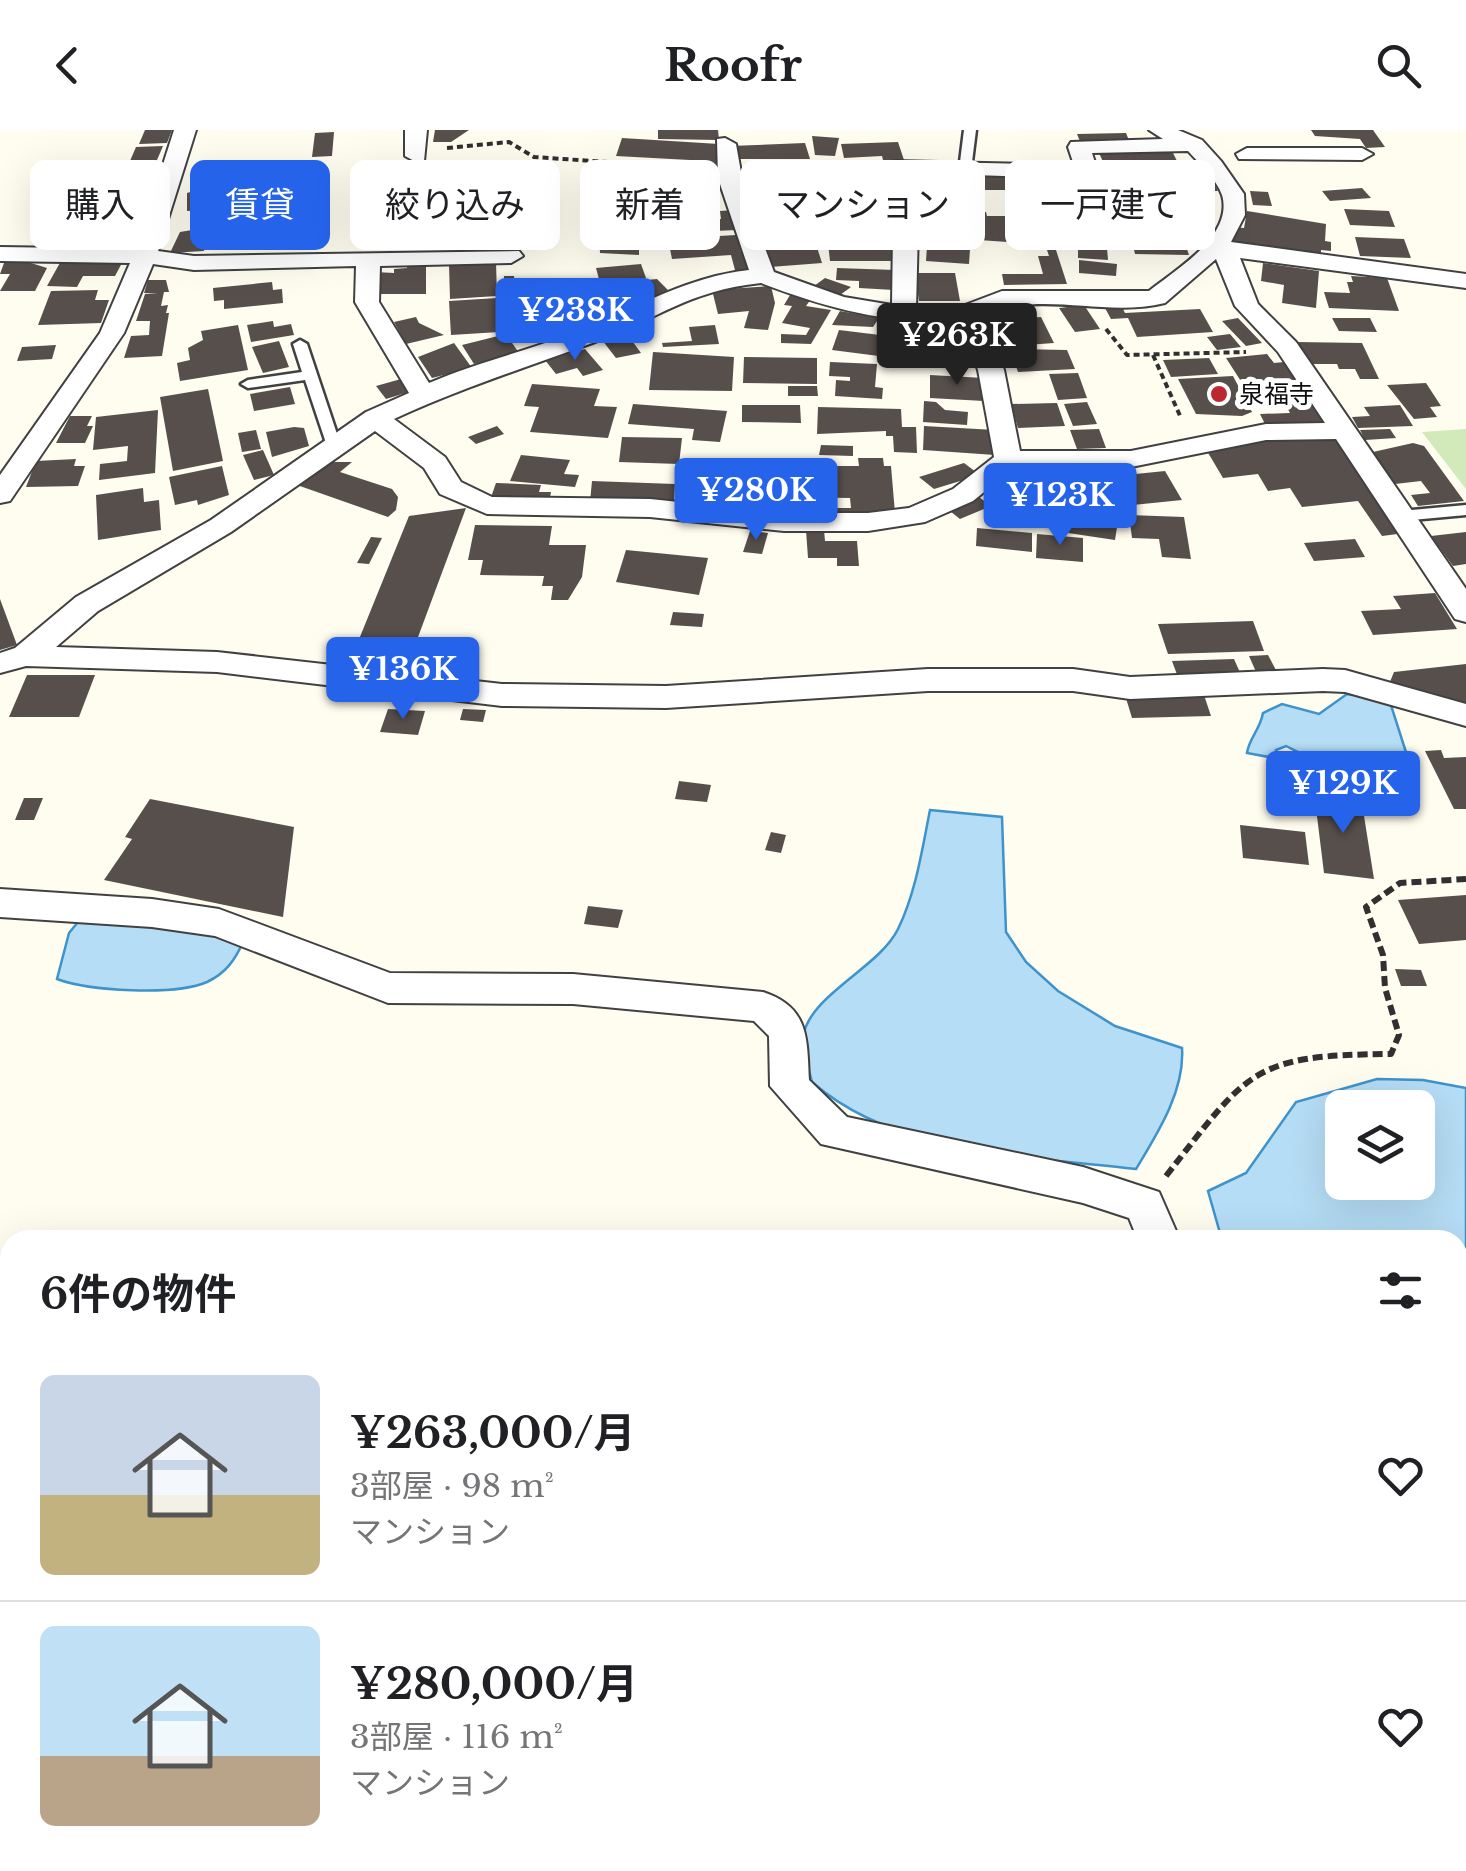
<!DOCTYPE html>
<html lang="ja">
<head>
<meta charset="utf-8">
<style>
  body { margin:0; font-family:"Libre Baskerville","Noto Sans JP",serif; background:#f2f2f2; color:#202124; height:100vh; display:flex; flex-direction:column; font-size:38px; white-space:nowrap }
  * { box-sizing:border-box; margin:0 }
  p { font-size:32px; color:#757577 }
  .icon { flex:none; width:55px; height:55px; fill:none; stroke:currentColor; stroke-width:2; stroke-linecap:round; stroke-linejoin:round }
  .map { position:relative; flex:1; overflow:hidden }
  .details { position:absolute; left:0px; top:1100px; width:1468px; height:642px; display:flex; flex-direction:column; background:#fff; border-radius:30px 30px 0 0; box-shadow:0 10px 40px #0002 }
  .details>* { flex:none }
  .top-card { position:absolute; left:30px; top:30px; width:1408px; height:90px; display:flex; gap:20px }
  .tools { position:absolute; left:1325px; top:960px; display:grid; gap:20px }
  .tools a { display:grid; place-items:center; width:110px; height:110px; border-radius:15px; background:#fff; box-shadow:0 10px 40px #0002; font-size:50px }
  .price { position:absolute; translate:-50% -85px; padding:0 22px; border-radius:10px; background:#2563eb; color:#fff; font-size:32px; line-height:65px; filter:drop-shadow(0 2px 5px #0008) }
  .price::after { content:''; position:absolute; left:50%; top:60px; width:30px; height:22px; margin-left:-15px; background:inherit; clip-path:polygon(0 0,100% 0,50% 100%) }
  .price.current { background:#222; color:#fff }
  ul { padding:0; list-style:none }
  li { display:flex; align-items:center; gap:30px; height:250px; padding:0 40px }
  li+li { border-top:2px solid #e0e0e0 }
  li span { display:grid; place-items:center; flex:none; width:280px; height:200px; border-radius:15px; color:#555 }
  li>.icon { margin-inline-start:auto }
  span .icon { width:120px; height:120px; fill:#fffc; stroke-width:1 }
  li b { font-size:42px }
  h2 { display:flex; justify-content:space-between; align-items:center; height:120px; padding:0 40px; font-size:42px }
  .tag { padding:0 35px; border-radius:15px; background:#fff; box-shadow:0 10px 40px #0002; font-size:35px; line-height:90px }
  .tag.current { background:#2563eb; color:#fff }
  header { display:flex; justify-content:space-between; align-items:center; height:130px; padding:0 40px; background:#fff; font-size:45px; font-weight:800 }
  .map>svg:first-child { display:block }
  .green { fill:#d2e9ba }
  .water { fill:#b5ddf5; stroke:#3e93cb; stroke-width:2.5; fill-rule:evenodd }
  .building { fill:#574f4b }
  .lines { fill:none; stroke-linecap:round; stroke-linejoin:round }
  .lane-casing { stroke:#414141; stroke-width:5 }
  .street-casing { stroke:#414141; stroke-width:4 }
  .path-far1 { stroke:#303030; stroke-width:4; stroke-dasharray:6 4; stroke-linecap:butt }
  .path { stroke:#303030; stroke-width:6; stroke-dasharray:10 5; stroke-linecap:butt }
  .lane { fill:#fff; fill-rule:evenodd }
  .street { fill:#fff; fill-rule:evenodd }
  .poi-dot { fill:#bc2830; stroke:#fff; stroke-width:4 }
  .labels { text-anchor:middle; stroke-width:10; stroke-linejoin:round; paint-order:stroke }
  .far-poi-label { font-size:25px; fill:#0e0e0e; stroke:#fff; text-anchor:start }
</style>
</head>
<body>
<header><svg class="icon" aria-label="back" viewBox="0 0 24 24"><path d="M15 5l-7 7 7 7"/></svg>Roofr<svg class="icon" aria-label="search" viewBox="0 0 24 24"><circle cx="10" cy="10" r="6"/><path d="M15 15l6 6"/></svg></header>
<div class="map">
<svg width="1466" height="1741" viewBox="0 0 1466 1741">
  <rect width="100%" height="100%" fill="#fffcf0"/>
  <path class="green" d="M1466 299V359L1422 302Z"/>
  <path class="water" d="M1347 564 1389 569 1412 641 1308 627 1286 616 1276 620 1274 628 1247 623C1249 608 1260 600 1263 583L1282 574 1319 584Z
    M930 680 1002 687 1006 802 1026 832 1058 861 1115 896 1182 918C1185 961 1157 1004 1136 1039 1030 1026 896 1026 812 952 809 939 801 920 803 907 809 865 879 838 898 799 916 762 922 720 930 680Z
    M78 792 183 795 243 812C235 830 226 843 207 852 175 866 89 861 57 849L69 803Z
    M1377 949 1423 950 1466 958V1341L1458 1340V1110H1222L1208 1061 1246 1043 1296 972ZM1342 978H1418V1052H1342Z"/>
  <path class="building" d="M145 0H172L167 13 139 14Z
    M435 0H469L451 12H433Z
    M658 0H718L719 10 658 9Z
    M1311 0H1373L1385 17 1366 18 1360 9 1315 6Z
    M334 2 332 26 312 27 315 3Z
    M1126 3 1130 13 1081 14 1077 4Z
    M812 6 839 8 835 26 815 25Z
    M622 8 719 14 716 23H722L718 38 688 36 690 30 616 26Z
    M898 12 905 33 884 34 882 26 844 28 841 14Z
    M805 13 810 29H732L730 16Z
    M163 16 145 58 118 59 136 17Z
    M1170 17 1181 39 1107 41 1100 25 1090 21 1140 23 1137 18Z
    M612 36 663 38 660 48 609 46Z
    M779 41 784 58 741 60 736 44Z
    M835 43 897 44 901 104 863 103V91L841 90 840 69H868L867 62 835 61Z
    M978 44 1006 45 1008 60H981Z
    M912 45H963L968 60 965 64 913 63Z
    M1008 45H1038L1043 65H1013Z
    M1188 45H1211L1218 61H1194Z
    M617 51H677L676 73H664L663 78 614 73Z
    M1362 58 1371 68 1330 71 1322 61Z
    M201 59 219 61 251 59 248 78 187 81V63Z
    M1250 61 1268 62 1272 76 1253 75Z
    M958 67H976L974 100 919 99 918 85 923 81 959 80Z
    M96 69H146L137 88H86Z
    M825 75 830 105 796 106 792 76Z
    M467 76 516 79 511 105H496L497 97 427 102 432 81Z
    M1144 78 1166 79 1173 101H1151Z
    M1344 79 1389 81 1395 97 1350 95Z
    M424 80 416 111 390 112 394 88H407L408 81Z
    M734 80 737 100 690 102 689 91 721 89 720 81Z
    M238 81 236 91 190 93 192 84Z
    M1055 81H1125L1131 103 1060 101Z
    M1191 81 1212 85 1208 96 1186 93Z
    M1247 81 1326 94 1325 111 1331 112V121L1321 120V124L1231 113 1233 97 1244 98Z
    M975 82H986L987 86H1041L1047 115 979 110Z
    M784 90 792 105 765 108 757 93Z
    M83 95 132 96 123 112 108 111 105 117 69 116Z
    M243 95V115L210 116 215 96Z
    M210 97 204 121 170 123 180 102Z
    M645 100 647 119H639V125L600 123 599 101Z
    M736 105 741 122 752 121 759 143 736 144 731 125 672 129 668 109Z
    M1131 107H1183L1189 125 1135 124Z
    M1355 107 1404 109 1411 128 1360 126Z
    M828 113H893L895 131H830Z
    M816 114 822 133 770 137 764 118Z
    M927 116 970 119 969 134 926 131Z
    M1078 116 1107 118 1108 130 1078 128Z
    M1047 120H1056L1067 154 1004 155 1002 144H1043L1038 126H1049Z
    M1079 130 1117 134 1116 146 1079 143Z
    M61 131H123L115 146H83L77 157 47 156Z
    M496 132 497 166 450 169 449 135Z
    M4 133H31L47 138 35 161H0L10 144H0Z
    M426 133V164H376L375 142 394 143V139L407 138V134Z
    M1263 133 1319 141 1316 178 1282 173 1284 155 1261 151Z
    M641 134 646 148 600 153 596 138Z
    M837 138 895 140 894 160 859 158V151L836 150Z
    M915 143H955L960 171H919Z
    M504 146H514L515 154 577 149 581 169 503 177Z
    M1351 146 1387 148 1399 181 1329 178 1324 162 1350 163 1347 152H1353Z
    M825 148 851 157 840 165 814 156Z
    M657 149 668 160 642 174 627 152Z
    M148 150H166L169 162H164L161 176 168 175 166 183H169L162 226 124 228 131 206 149 205 150 191H136L145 164H158L144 163Z
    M272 152 273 160 282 159 283 173 224 179V170L214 171 213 158Z
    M620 154 628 182 591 187 588 178 594 177 587 159Z
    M771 156 775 173 768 200 744 198 749 181 718 184 712 160Z
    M98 160 95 170H109L101 193 38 195 51 161Z
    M790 165 811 169 806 176 831 180 811 214 781 213V204L806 205 810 198 782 193 792 176 784 175Z
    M497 168 499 202 451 205 449 171Z
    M1084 175 1100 199 1075 202 1059 178Z
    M1122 177 1125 183 1200 179 1213 202 1137 207 1128 188 1111 189 1105 178Z
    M840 181 879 188 873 197 832 195Z
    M416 187 419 193 444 205 406 214 394 192Z
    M1041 187 1054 213 1026 215 1013 189Z
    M1238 188 1262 213 1246 216 1222 191Z
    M1332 188H1370L1377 202 1339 201Z
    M885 190 913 193 902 229 832 220 839 200 880 205Z
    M273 191 274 197 291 194 294 205 251 212 247 195Z
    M238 195 248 240 180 251 177 233 190 230 188 218 203 210 201 201Z
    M715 195 719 214 663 217 662 213 692 211 689 197Z
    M928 201H951L954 212 931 213Z
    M506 204 519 223 474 234 462 215Z
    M627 204 641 223 616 228 602 210Z
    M1230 204 1241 217 1217 220 1207 207Z
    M279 211 289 237 263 243 252 217Z
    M1297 212 1362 213 1379 249H1360L1355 239H1339L1337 234H1306Z
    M454 213 472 238 432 248 418 227Z
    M56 215 52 229 17 231 22 217Z
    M585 219 603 240 583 246 577 238 556 244 545 230Z
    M1010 219 1067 220 1075 239 1018 242Z
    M653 222 734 227 732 261 649 260Z
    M1267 224 1274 233 1284 232 1299 253 1246 259 1226 228Z
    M744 227 817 228V254L743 253Z
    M1209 228 1218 244 1171 247 1163 230Z
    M830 232 877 234 875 257 883 258 882 269 835 266 836 250 850 251V247L829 246Z
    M1078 243 1087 268 1058 270 1049 244Z
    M930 245 984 248V271L930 268Z
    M1233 246 1252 282 1242 286 1196 284 1178 249Z
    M401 249 412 261 386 269 376 256Z
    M1426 253 1441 276 1430 277 1437 287 1414 289 1387 255Z
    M532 254 600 259 594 276 617 277 608 308 530 302 539 277 524 276Z
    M788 256H817L818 266H788Z
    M290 257 295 274 254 281 250 264Z
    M208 259 223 331 173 341 160 267Z
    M1313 269 1328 298 1268 300 1260 284 1290 283 1283 270Z
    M924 271 936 272 945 280 968 282 967 295 923 292Z
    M1087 272 1097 294 1073 296 1064 274Z
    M1057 273 1065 296 1018 298 1011 274Z
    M633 274 727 281 720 312 692 310 694 299 628 294Z
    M742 275H800L801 293 742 292Z
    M1400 275 1413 296 1358 298 1352 287 1370 286 1364 277Z
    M818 277 901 279 902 297H916L917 323 894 322 893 306H886V301L817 304Z
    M158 280 155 343 99 350 100 334 127 331 128 316 93 320 96 287Z
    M70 286H92L87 296H93L85 313H56Z
    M497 296 504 304 476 314 468 307Z
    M924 296 995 300V325L923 320Z
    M294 297 304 298 309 316 272 327 266 302Z
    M1099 299 1106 318 1077 319 1070 300Z
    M1390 299 1396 308 1365 310 1360 300Z
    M256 300 261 319 242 322 238 303Z
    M1284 305H1336L1405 403 1382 406 1358 371 1302 377 1290 358 1268 361 1258 344 1223 348 1207 321Z
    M622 307 682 308 679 334 619 332Z
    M1413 313 1424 316 1464 371 1418 376 1411 365 1430 363 1421 351 1395 354 1373 322Z
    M821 315 853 316V326L819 325Z
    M263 320 274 345 254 350 243 325Z
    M521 325 570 330 564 344 579 345 575 357 510 351Z
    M791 328H806V336H859L858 328H883L884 336H891L895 383 828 387V378H851L850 368 791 367Z
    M76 329 74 336H85L78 356 26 357 36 331Z
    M324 332H352L340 342 392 359 398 367 396 380 388 387 297 355Z
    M964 333 980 345 934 359 919 347Z
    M222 336 229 365 198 375 197 370 175 375 169 347Z
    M742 338 778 339 779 382 756 381 757 375H742Z
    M1107 341 1116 367 1085 368 1091 387 1068 388 1064 374H1029L1021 343Z
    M1165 341 1182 370 1133 375 1116 346Z
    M592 351 675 354 674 372H590Z
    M496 353 541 355 539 362H551L549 373 490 370Z
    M143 358 144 372 159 370 161 400 98 410 96 365Z
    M700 361 719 363 717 372 737 374 736 380 696 376Z
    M975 364 991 376 960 389 945 377Z
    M1097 369 1123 373 1120 388 1095 384Z
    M466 378 408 534 351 529 409 386Z
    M1129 385 1184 387 1191 429 1162 427 1159 409 1132 408Z
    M1093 387 1118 391 1115 410 1068 403 1070 391 1092 395Z
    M475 395 552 396 549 415H586L582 447 568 470H551L553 456H542L544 446 480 445 483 430H468Z
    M977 398 1032 403V422L976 416Z
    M806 400H824L825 411H857L859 436H837V428H808Z
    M750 401 768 403 762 424 743 422Z
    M1466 402V434L1453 436 1431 406Z
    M1037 404 1083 408V432L1036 428Z
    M371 407 382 408 369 434 357 433Z
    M1355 409 1365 427 1314 431 1304 413Z
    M626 420 708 428 699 465 616 452Z
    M1435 463 1457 499 1373 505 1361 481 1401 479 1393 466Z
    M0 469 17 515 0 520Z
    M673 482 704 484 702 497 670 495Z
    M1253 491 1264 521 1168 524 1158 494Z
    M1268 525 1277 542 1257 544 1249 526Z
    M1234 529 1242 547 1179 550 1172 531Z
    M1466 534V572L1442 575 1387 559 1394 542Z
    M27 545H95L79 587H9Z
    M1203 562 1211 586 1132 588 1125 565Z
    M388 579 425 581 418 605 380 602Z
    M463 579 486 580 483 592 460 590Z
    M1441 620 1444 628 1466 627V679H1454L1425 621Z
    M679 651 711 655 707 672 675 669Z
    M1314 662 1361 667 1374 749 1324 743Z
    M24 668H43L34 690H15Z
    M150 669 294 697 283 787 104 750 132 709 125 707Z
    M1240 695 1305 702 1309 735 1243 728Z
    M771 702 786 705 781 723 765 720Z
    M1466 765V810L1419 814 1398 770Z
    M588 776 623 780 618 798 584 794Z
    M1395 839 1421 840 1427 856H1401Z
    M1458 1482H1466V1584H1458Z
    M1458 1610 1466 1612V1674L1458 1673Z
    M1009 1732H1053V1741L1008 1734Z
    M1061 1732H1119L1120 1737 1061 1741Z
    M1307 1732H1399L1400 1741H1308Z
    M1420 1732H1454V1741H1421Z"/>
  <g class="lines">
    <g class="lane-casing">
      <path id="lane" d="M964 0H976L971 40 965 44 959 40Z
        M800 104 907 106 913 110 907 114 800 112 754 117 748 113 754 109Z
        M300 210 307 214 341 316 339 319 327 316 305 250 248 258 241 254 248 250 302 242 293 214Z
        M1466 375V385L1401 391 1393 386 1401 381Z
        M386 1732H414L413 1741H385Z
        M1129 1732H1157V1741H1129Z"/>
    </g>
    <g class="street-casing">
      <path id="street" d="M174 0H196L158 121 194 126 519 121 523 126 511 133 380 136 379 172 429 253C479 231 533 220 583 199 640 176 687 147 749 140L718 48 717 9 725 8 736 14 745 65 774 142 844 167 892 175 894 31 1074 35 1068 17 1071 12 1163 9 1149 0H1178L1202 10 1221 31 1244 64 1245 85 1231 112 1466 144V158L1240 128 1258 174 1296 212 1466 459V492L1455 489 1336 309 1266 310 1131 337H1015L973 371 925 392 868 401H784L650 387 487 384 440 364 424 338 375 301 231 402 98 481 56 517 217 522 502 554 666 556 928 539H1073L1130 547 1323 539 1345 540 1466 574V596L1345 562 1323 561 1130 569 1073 561H928L666 578 502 576 217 542 26 536 0 543V523L15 518 76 467 211 390 366 282 409 263 355 172 356 136 194 140 153 134 124 203 10 371 0 373V345L100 203 130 133 0 131V117L136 119ZM1188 21C1199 33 1217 50 1222 65 1234 106 1175 140 1149 161H1002L965 175 916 179 918 98 914 43 1087 49 1098 42 1092 23ZM1216 129 1235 176 1278 222 1325 293 1266 294 1131 321H1020L1004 240 983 185C1042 160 1104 188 1165 173ZM761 153C827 178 888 195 960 190L978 240 994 327 953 359 909 378 868 383H784L650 369 492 367 461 352 445 327 394 289C459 259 527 237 595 212 660 188 687 161 761 153Z
        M405 0H427L424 31 416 32 405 26Z
        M1247 18H1362L1373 24 1362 30 1239 29 1236 24Z
        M0 759 152 769 219 779 390 843 573 844 763 862C809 877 807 908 809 950L847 987 1083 1037 1159 1062 1180 1110H1138L1129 1088 1083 1073 821 1014 770 956 769 906 754 891 573 874 388 873 215 806 152 797 0 787Z
        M1458 1390 1466 1391V1439L1458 1438Z
        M1458 1669 1466 1673V1727L1458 1723Z"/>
    </g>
    <path class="path-far1" d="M447 18 509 12 534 27 695 38
      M762 39 799 38
      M380 103 390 59 403 47
      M1106 199 1127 225 1246 222
      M1153 225 1181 288"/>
    <path class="path" d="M1166 1046C1249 940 1252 925 1391 924L1399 905 1385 858 1383 825 1366 777 1400 753 1466 749"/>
    <use href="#lane" class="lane"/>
    <use href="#street" class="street"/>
  </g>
  <circle class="poi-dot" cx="1219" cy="264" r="10"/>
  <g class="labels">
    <g class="far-poi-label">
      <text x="1239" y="273">泉福寺</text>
    </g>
  </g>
</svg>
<div class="tools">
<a><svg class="icon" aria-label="layers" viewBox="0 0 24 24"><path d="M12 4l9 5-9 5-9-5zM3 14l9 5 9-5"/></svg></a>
</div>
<b class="price" style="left:575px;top:233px">¥238K</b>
<b class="price current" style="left:957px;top:258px">¥263K</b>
<b class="price" style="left:756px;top:413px">¥280K</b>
<b class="price" style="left:1060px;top:418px">¥123K</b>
<b class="price" style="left:403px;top:592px">¥136K</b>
<b class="price" style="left:1343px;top:706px">¥129K</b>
<div class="top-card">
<a class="tag">購入</a>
<a class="tag current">賃貸</a>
<a class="tag">絞り込み</a>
<a class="tag">新着</a>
<a class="tag">マンション</a>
<a class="tag">一戸建て</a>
</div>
<section class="details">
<h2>6件の物件<svg class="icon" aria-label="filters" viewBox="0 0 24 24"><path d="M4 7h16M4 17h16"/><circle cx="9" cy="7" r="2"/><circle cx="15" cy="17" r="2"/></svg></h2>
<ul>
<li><span style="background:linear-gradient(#c9d6e8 60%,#c2b280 0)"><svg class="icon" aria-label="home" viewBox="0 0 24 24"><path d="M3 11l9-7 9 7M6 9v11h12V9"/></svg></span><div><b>¥263,000/月</b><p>3部屋 · 98 m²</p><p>マンション</p></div><svg class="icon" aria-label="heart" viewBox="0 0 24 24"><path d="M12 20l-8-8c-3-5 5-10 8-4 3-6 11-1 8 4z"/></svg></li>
<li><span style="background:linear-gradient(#bfe0f5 65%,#b9a48a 0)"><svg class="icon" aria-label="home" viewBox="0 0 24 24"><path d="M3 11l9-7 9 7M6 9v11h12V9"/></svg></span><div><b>¥280,000/月</b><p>3部屋 · 116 m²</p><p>マンション</p></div><svg class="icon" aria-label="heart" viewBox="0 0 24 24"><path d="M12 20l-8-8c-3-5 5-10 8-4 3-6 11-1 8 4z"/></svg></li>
</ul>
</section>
</div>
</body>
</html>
